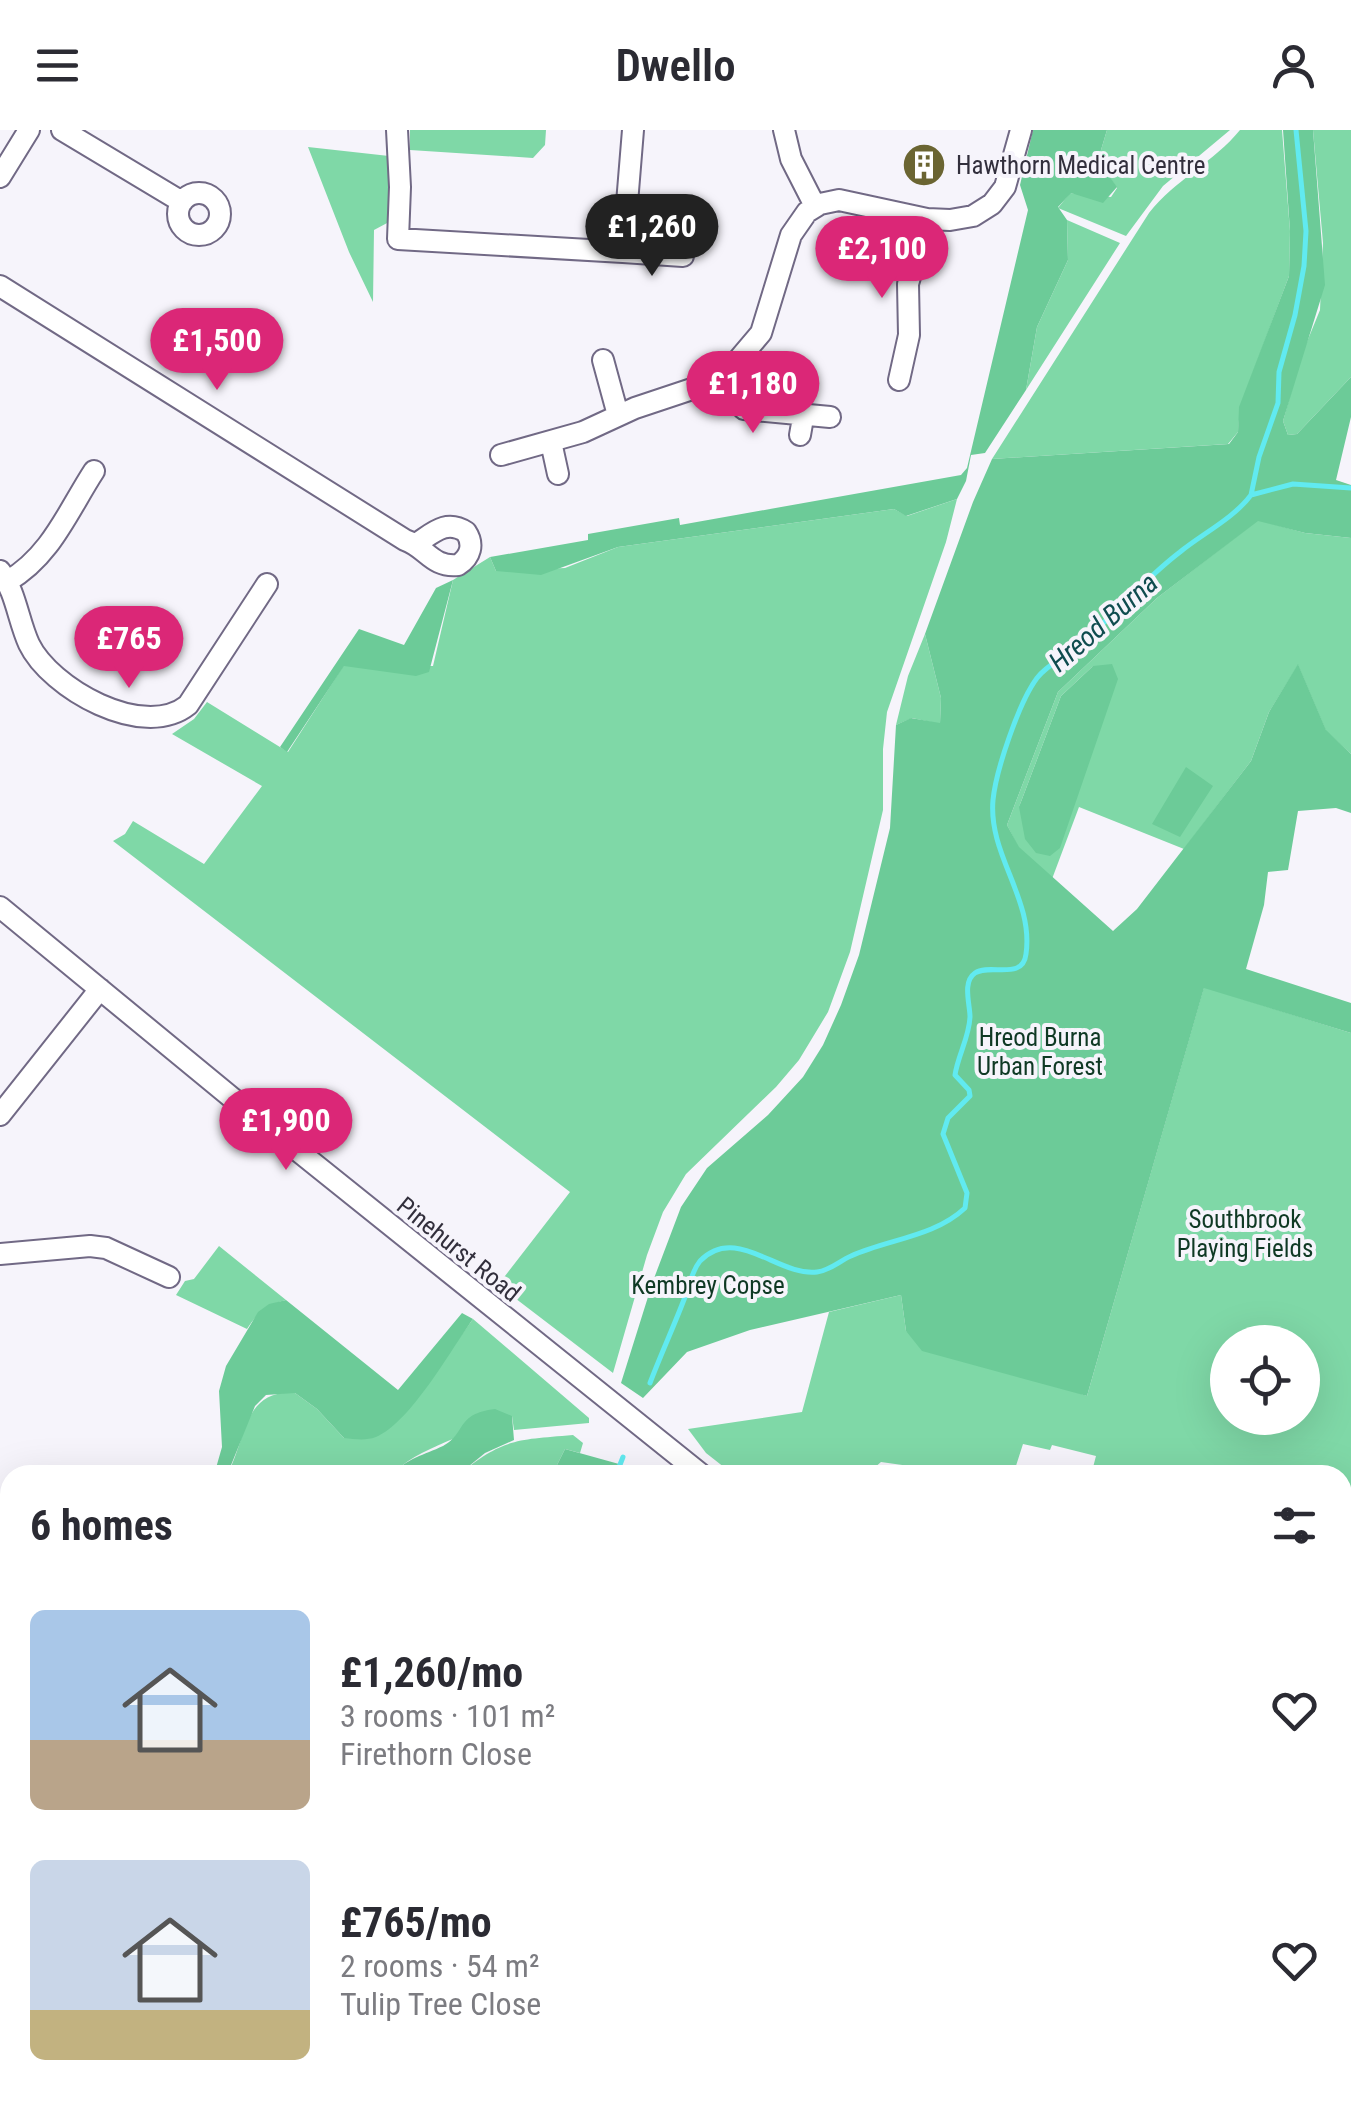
<!DOCTYPE html>
<html lang="en">
<head>
<meta charset="utf-8">
<style>
  body { margin:0; font-family:"Roboto Condensed",sans-serif; background:#f7f7f7; color:#2b2b33; height:100vh; display:flex; flex-direction:column; font-size:38px; white-space:nowrap }
  * { box-sizing:border-box; margin:0 }
  p { font-size:32px; color:#7c7c81 }
  .icon { flex:none; width:55px; height:55px; fill:none; stroke:currentColor; stroke-width:2; stroke-linecap:round; stroke-linejoin:round }
  .map { position:relative; flex:1; overflow:hidden }
  .side { position:absolute; left:0px; top:1335px; width:1352px; height:640px; display:flex; flex-direction:column; background:#fff; border-radius:30px 30px 0 0; box-shadow:0 10px 40px #0002 }
  .side>* { flex:none }
  .buttons { position:absolute; left:1210px; top:1195px; display:grid; gap:20px }
  .buttons a { display:grid; place-items:center; width:110px; height:110px; border-radius:50%; background:#fff; box-shadow:0 10px 40px #0002; font-size:50px }
  .price { position:absolute; translate:-50% -85px; padding:0 22px; border-radius:35px; background:#db2777; color:#fff; font-size:32px; line-height:65px; filter:drop-shadow(0 2px 5px #0008) }
  .price::after { content:''; position:absolute; left:50%; top:60px; width:30px; height:22px; margin-left:-15px; background:inherit; clip-path:polygon(0 0,100% 0,50% 100%) }
  .price.current { background:#222; color:#fff }
  ul { padding:0; list-style:none }
  li { display:flex; align-items:center; gap:30px; height:250px; padding:0 30px }
  li span { display:grid; place-items:center; flex:none; width:280px; height:200px; border-radius:15px; color:#555 }
  li>.icon { margin-inline-start:auto }
  span .icon { width:120px; height:120px; fill:#fffc; stroke-width:1 }
  li b { font-size:42px }
  h2 { display:flex; justify-content:space-between; align-items:center; height:120px; padding:0 30px; font-size:42px }
  header { display:flex; justify-content:space-between; align-items:center; height:130px; padding:0 30px; background:#fff; font-size:45px; font-weight:600 }
  .map>svg:first-child { display:block }
  .green { fill:#7fd8a7; fill-rule:evenodd }
  .forest { fill:#6ccb98 }
  .lines { fill:none; stroke-linecap:round; stroke-linejoin:round }
  .stream { stroke:#61eaf0; stroke-width:5 }
  .minor-casing { stroke:#716985; stroke-width:24 }
  .minor { stroke:#fff; stroke-width:20 }
  .labels { text-anchor:middle; stroke-width:8; stroke-linejoin:round; paint-order:stroke }
  .poi-label { font-size:25px; fill:#322f3c; stroke:#f6f4fb; text-anchor:start }
  .park-label { font-size:25px; fill:#0f3924; stroke:#f6f4fb }
  .street-label { font-size:25px; fill:#322f3c; stroke:#f6f4fb }
  .water-label { font-size:28px; font-style:italic; fill:#0f4c4f; stroke:#f6f4fb }
</style>
</head>
<body>
<header><svg class="icon" aria-label="menu" viewBox="0 0 24 24"><path d="M4 6h16M4 12h16M4 18h16"/></svg>Dwello<svg class="icon" aria-label="person" viewBox="0 0 24 24"><circle cx="12" cy="8" r="4"/><path d="M4 21q1-7 8-7t8 7"/></svg></header>
<div class="map">
<svg width="1351" height="1975" viewBox="0 0 1351 1975">
  <rect width="100%" height="100%" fill="#f6f4fb"/>
  <path class="green" d="M410 0H546L545 15 533 28 410 20Z
    M1107 0H1230L1163 56 1126 106 1058 78 1070 63 1111 67 1117 58 1098 30Z
    M1240 0H1282L1290 101 1289 146 1240 277 1238 302 1228 314 992 329 1149 83C1175 50 1214 32 1240 0Z
    M1313 0H1351V247L1297 304 1288 305 1283 291 1302 224 1320 180 1323 113Z
    M308 17 389 26V92L374 100 373 172 349 122Z
    M1067 90 1120 113 1026 260 1037 197 1068 130Z
    M957 369 946 412 887 582 883 619V680L850 822 828 882 799 930 776 957 686 1044 663 1082 647 1125 613 1243 498 1155 570 1062 113 711 125 704 133 691 204 734 262 656 172 604 194 589 207 572 288 622 344 535 433 536 453 450 490 427 496 441 565 438 618 417 894 379 907 386Z
    M1258 390 1305 403 1351 408V624L1326 601 1298 535 1269 582 1251 631 1184 719 1079 677 1052 749 1018 717 1007 695 1058 562 1157 468ZM1093 536 1019 677 1061 566Z
    M925 504 941 568 940 594 912 588 896 595 908 546Z
    M1204 857 1351 903V1520L1343 1519 1342 1345H1091L1096 1326 1052 1315 1050 1320 1023 1314 1014 1342 1010 1345H973L881 1332 866 1345H734L706 1323 688 1299 802 1282 829 1182 901 1165 906 1201 1087 1266ZM1228 1212H1302V1288H1228Z
    M219 1116 286 1170C266 1175 258 1182 247 1199L176 1165 185 1151 194 1149Z
    M473 1189 589 1288V1293L514 1300 512 1286C478 1301 414 1319 392 1345H227C247 1308 243 1259 295 1263L317 1279 344 1308 411 1275Z
    M573 1305 583 1313 580 1323 565 1319 552 1345H458C504 1308 516 1310 573 1305Z
    M1342 1775 1351 1776V1915L1343 1913Z
    M190 1965H349L346 1975H185Z
    M370 1965H529L526 1975H367Z
    M725 1965H1305L1301 1975H751Z"/>
  <path class="forest" d="M1033 0H1107L1098 30 1117 57 1103 73 1071 63 1058 77 1067 90 1068 130 1037 197 1026 260 985 323 971 325 966 351 957 369 906 386 894 379 618 417 541 445 496 441 490 427 588 410V404L679 388 680 395 961 345 967 338 1028 80 1020 55Z
    M1283 0H1313L1325 155 1283 291 1288 305 1297 304 1351 247V287L1336 350 1351 355V408L1305 403 1258 391 1157 468 1058 562 1007 695 1019 717 1113 801 1137 779 1251 631 1269 582 1298 534 1326 600 1351 624V683L1336 678 1298 681 1288 740 1268 742 1264 775 1246 839 1351 873V903L1204 858 1087 1266 922 1221 906 1201 901 1165 750 1200 687 1222 643 1268 621 1253 653 1151 681 1077 707 1038 768 985 803 947 823 915 841 875 859 825 890 698 896 595 911 588 940 593 941 568 925 504 973 372 992 329 1229 314 1238 302 1239 277 1289 146 1290 101Z
    M453 450 429 542 416 546 344 536 287 622 280 617 359 499 404 515 436 458Z
    M1112 534 1118 549 1060 718 1050 726 1036 723 1025 709 1019 677 1061 566 1093 536Z
    M1186 637 1213 656 1180 707 1152 694Z
    M286 1170 398 1260 462 1183 473 1189C450 1221 411 1292 376 1307 365 1311 355 1309 344 1308L317 1279 295 1263 266 1265 255 1276 227 1345H214L222 1317 219 1261 226 1236 258 1182 269 1174Z
    M495 1279 512 1286 514 1310 485 1323 458 1345H392C407 1328 424 1325 443 1316 467 1303 455 1284 495 1279Z
    M565 1319 637 1339 635 1345H552Z"/>
  <g class="lines">
    <path class="stream" d="M1251 365 1293 354 1351 358
      M650 1253C661 1224 674 1196 685 1167 689 1155 692 1141 700 1131 736 1094 779 1147 817 1142 831 1140 839 1131 851 1126 889 1109 934 1107 965 1078L967 1063 943 1004 948 988 970 966 969 960 955 945C958 925 969 908 970 887 970 874 962 852 975 843 990 833 1023 851 1026 824 1034 769 988 725 993 670 996 640 1019 572 1037 548 1048 534 1065 527 1079 515 1114 486 1143 450 1180 422 1202 404 1234 388 1251 365L1259 327 1278 273 1279 242 1295 185 1304 136 1306 101 1296 0
      M616 1345 623 1327
      M353 1975 356 1965"/>
    <g class="minor-casing">
      <path id="minor" d="M62 0 182 72
        M397 0 400 57 398 109 623 122 633 0
        M784 0 791 29 815 76
        M0 47 29 0
        M178 84a21 21 0 1 1 42 0a21 21 0 1 1-42 0Z
        M623 122 683 126
        M0 156 405 410C426 417 432 438 458 435 471 427 474 414 466 402 446 389 433 403 416 414
        M603 230 618 285
        M722 249 732 266 744 279 830 287
        M899 250 909 205 908 154 927 89
        M800 305 804 282
        M551 312 558 344
        M501 325 583 302 635 278 722 249 761 203 791 105 807 82 820 74 839 70 927 89 950 90 973 86 992 74 1005 57 1021 0
        M0 441C16 462 18 490 29 514 50 558 143 611 188 575L267 454
        M8 451C51 426 68 381 94 341
        M0 777 237 972 702 1345
        M0 985 100 859
        M0 1124 90 1116 106 1118 169 1147
        M0 1599H10
        M1342 1649H1351
        M0 1858 10 1828
        M177 1975 180 1965
        M647 1975 650 1965"/>
    </g>
    <use href="#minor" class="minor"/>
  </g>
  <defs>
    <g id="building-disc" transform="scale(2.25)"><circle r="9.5" fill="#6b6532" stroke="#f6f4fb"/><path d="M-4-6H4V6H1V3H-1V6H-4ZM-2.5-4.3h1.7v1.8h-1.7ZM.8-4.3h1.7v1.8H.8ZM-2.5-1h1.7V.8h-1.7ZM.8-1h1.7V.8H.8Z" fill="#fff"/></g>
  </defs>
  <g fill-rule="evenodd">
    <use href="#building-disc" x="924" y="35"/>
  </g>
  <g class="labels">
    <g class="poi-label">
      <text x="956" y="44">Hawthorn Medical Centre</text>
    </g>
    <g class="park-label">
      <text x="1040" y="916">Hreod Burna<tspan x="1040" dy="29">Urban Forest</tspan></text>
      <text x="1245" y="1098">Southbrook<tspan x="1245" dy="29">Playing Fields</tspan></text>
      <text x="708" y="1164">Kembrey Copse</text>
    </g>
    <g class="street-label">
      <text transform="translate(459 1119) rotate(39)" y="9">Pinehurst Road</text>
    </g>
    <g class="water-label">
      <text transform="translate(1103 492) rotate(-41)" y="10">Hreod Burna</text>
    </g>
  </g>
</svg>
<div class="buttons">
<a><svg class="icon" aria-label="locate" viewBox="0 0 24 24"><circle cx="12" cy="12" r="6"/><path d="M12 2v4M12 18v4M2 12h4M18 12h4"/></svg></a>
</div>
<b class="price current" style="left:652px;top:149px">£1,260</b>
<b class="price" style="left:882px;top:171px">£2,100</b>
<b class="price" style="left:217px;top:263px">£1,500</b>
<b class="price" style="left:753px;top:306px">£1,180</b>
<b class="price" style="left:129px;top:561px">£765</b>
<b class="price" style="left:286px;top:1043px">£1,900</b>
<section class="side">
<h2>6 homes<svg class="icon" aria-label="filters" viewBox="0 0 24 24"><path d="M4 7h16M4 17h16"/><circle cx="9" cy="7" r="2"/><circle cx="15" cy="17" r="2"/></svg></h2>
<ul>
<li><span style="background:linear-gradient(#a9c7e8 65%,#b9a48a 0)"><svg class="icon" aria-label="home" viewBox="0 0 24 24"><path d="M3 11l9-7 9 7M6 9v11h12V9"/></svg></span><div><b>£1,260/mo</b><p>3 rooms · 101 m²</p><p>Firethorn Close</p></div><svg class="icon" aria-label="heart" viewBox="0 0 24 24"><path d="M12 20l-8-8c-3-5 5-10 8-4 3-6 11-1 8 4z"/></svg></li>
<li><span style="background:linear-gradient(#c9d6e8 75%,#c2b280 0)"><svg class="icon" aria-label="home" viewBox="0 0 24 24"><path d="M3 11l9-7 9 7M6 9v11h12V9"/></svg></span><div><b>£765/mo</b><p>2 rooms · 54 m²</p><p>Tulip Tree Close</p></div><svg class="icon" aria-label="heart" viewBox="0 0 24 24"><path d="M12 20l-8-8c-3-5 5-10 8-4 3-6 11-1 8 4z"/></svg></li>
</ul>
</section>
</div>
</body>
</html>
